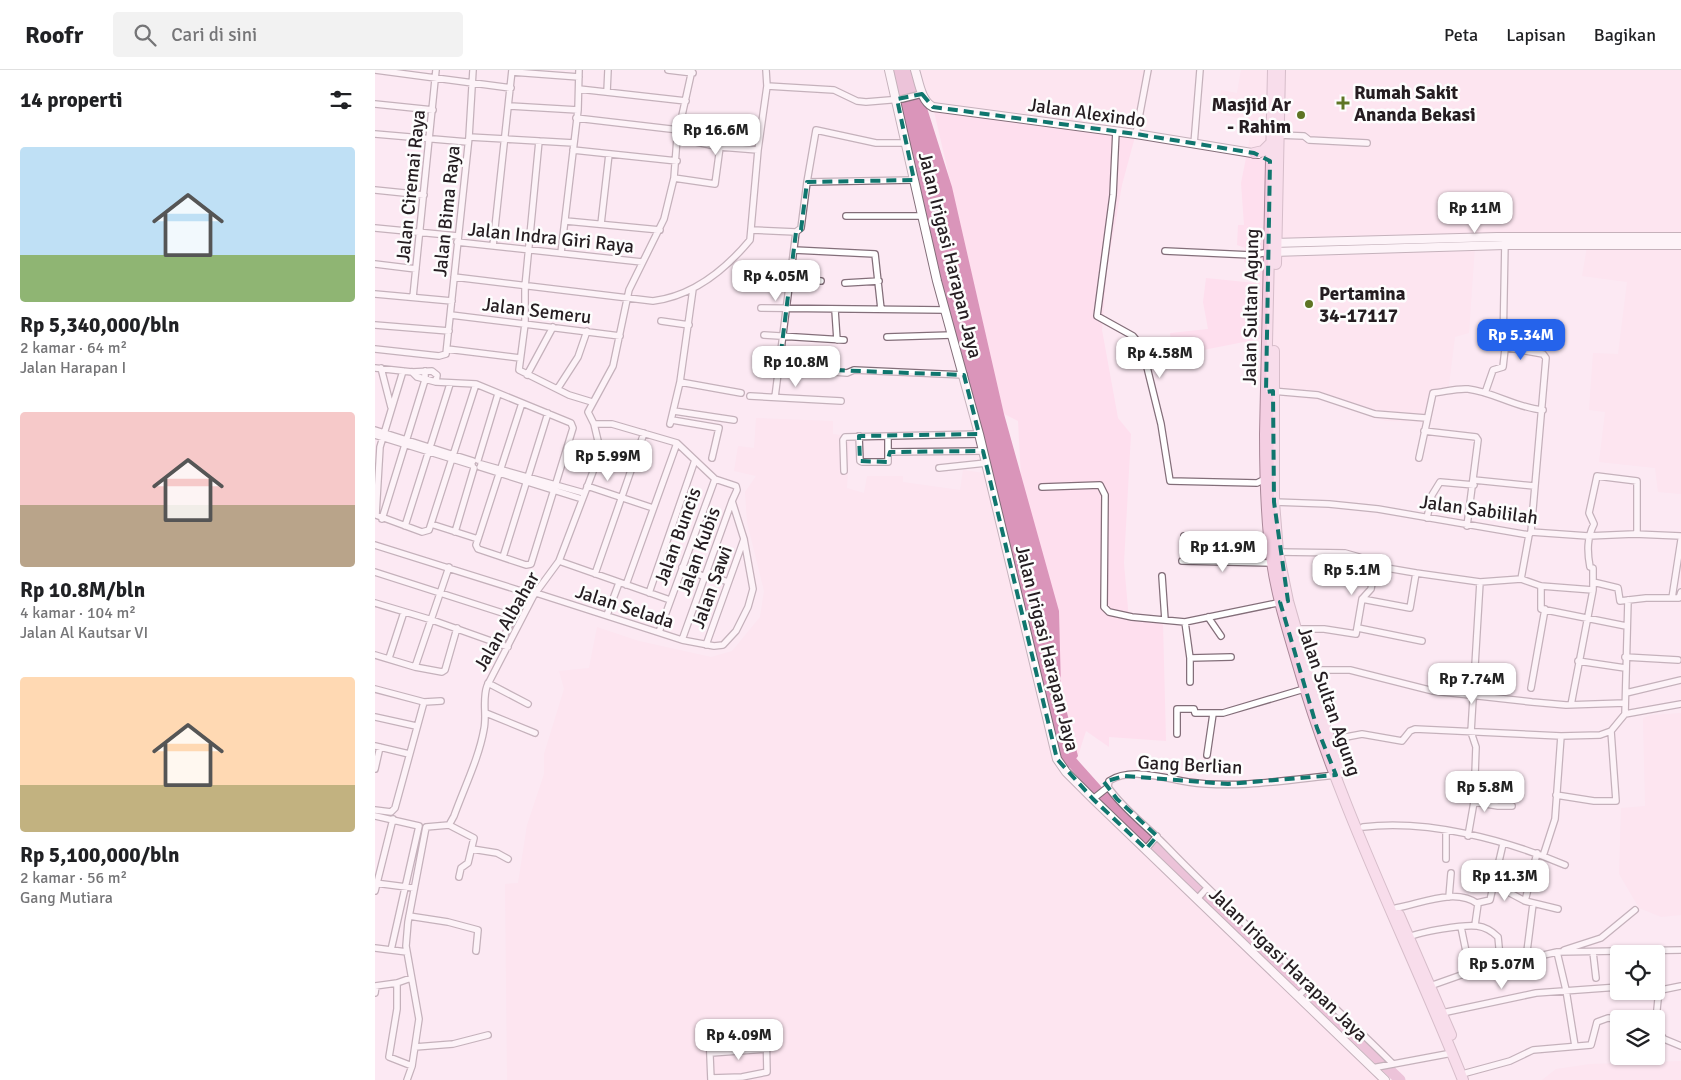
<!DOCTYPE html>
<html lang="id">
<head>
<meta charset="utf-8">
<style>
  body { margin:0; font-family:Signika,sans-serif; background:#f2f2f2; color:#202124; height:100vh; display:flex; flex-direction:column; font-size:19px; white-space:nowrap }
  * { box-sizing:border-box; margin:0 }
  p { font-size:16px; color:#757577 }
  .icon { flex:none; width:28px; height:28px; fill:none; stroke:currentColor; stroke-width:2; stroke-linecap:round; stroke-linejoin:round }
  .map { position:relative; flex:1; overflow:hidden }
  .sheet { display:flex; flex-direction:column; background:#fff; width:375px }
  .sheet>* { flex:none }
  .buttons { position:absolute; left:1235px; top:875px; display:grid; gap:10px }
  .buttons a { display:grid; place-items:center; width:55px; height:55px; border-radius:5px; background:#fff; box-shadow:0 1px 4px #0004; font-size:25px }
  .price { position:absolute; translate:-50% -42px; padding:0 11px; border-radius:10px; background:#fff; color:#222; font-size:16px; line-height:32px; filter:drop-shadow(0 1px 2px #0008) }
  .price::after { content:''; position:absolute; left:50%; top:30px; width:15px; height:11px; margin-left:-8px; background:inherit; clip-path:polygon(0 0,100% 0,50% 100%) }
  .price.on { background:#2563eb; color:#fff }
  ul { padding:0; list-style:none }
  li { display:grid; align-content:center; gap:10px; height:265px; padding:0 20px }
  li span { display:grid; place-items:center; height:155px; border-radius:5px; color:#555 }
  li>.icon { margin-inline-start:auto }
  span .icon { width:90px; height:90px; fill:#fffc; stroke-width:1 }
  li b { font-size:21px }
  h2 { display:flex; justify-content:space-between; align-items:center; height:60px; padding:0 20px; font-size:21px }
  header { display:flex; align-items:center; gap:30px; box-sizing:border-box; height:70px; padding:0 25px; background:#fff; border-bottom:1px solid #e0e0e0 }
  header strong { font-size:24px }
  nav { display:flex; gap:28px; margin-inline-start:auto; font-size:18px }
  .search { width:350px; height:45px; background:#f2f2f2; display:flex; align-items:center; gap:12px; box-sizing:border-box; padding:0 18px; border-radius:5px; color:#757577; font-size:19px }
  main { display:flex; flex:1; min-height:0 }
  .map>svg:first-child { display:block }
  .built { fill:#fedfee }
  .water { fill:#da95ba }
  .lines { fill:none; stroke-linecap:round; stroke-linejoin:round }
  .river { stroke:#da95ba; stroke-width:11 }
  .minor-casing { stroke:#836e79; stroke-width:8 }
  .tertiary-casing { stroke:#836e79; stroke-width:10 }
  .trunk-casing { stroke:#a89; stroke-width:12 }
  .minor { stroke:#fff; stroke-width:5.5 }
  .tertiary { stroke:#fff; stroke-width:8 }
  .trunk { stroke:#f4cee2; stroke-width:10 }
  .marked { fill:none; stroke:#0f766e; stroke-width:4; stroke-dasharray:10 6; stroke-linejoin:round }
  .poi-dot { fill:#5e7424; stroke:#fdfdfd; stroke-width:2 }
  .labels { text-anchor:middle; stroke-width:5; stroke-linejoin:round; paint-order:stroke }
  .poi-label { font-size:19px; font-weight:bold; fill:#251d21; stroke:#fdfdfd; text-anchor:start }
  .street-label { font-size:19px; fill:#251d21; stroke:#fdfdfd }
</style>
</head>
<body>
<header>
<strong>Roofr</strong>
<div class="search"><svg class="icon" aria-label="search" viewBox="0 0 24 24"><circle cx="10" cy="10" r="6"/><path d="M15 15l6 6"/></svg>Cari di sini</div>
<nav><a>Peta</a><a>Lapisan</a><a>Bagikan</a></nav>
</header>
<main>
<section class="sheet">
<h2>14 properti<svg class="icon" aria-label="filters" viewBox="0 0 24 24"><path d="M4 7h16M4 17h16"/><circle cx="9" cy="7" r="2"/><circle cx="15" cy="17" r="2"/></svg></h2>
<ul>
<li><span style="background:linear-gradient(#bfe0f5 70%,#8fb573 0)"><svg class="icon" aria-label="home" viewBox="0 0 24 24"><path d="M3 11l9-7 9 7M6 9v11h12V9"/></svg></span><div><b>Rp 5,340,000/bln</b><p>2 kamar · 64 m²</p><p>Jalan Harapan I</p></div></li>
<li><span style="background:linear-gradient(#f6c9c9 60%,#b9a48a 0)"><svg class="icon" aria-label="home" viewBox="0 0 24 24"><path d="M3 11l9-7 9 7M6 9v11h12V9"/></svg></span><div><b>Rp 10.8M/bln</b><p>4 kamar · 104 m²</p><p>Jalan Al Kautsar VI</p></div></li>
<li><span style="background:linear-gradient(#ffd9b3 70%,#c2b280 0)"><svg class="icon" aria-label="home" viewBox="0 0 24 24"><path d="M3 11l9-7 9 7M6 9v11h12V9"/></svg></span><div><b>Rp 5,100,000/bln</b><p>2 kamar · 56 m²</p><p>Gang Mutiara</p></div></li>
</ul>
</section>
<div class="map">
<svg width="1306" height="1010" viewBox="0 0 1306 1010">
  <rect width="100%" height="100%" fill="#fce9f3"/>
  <path class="built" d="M540 0H778L747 115 732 199 727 260 743 348 756 364 749 493 754 550 788 553 791 671 734 667V677L711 661 703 686 692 702 1010 1010H132L130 814 143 813 152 755 169 704V684L189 619 184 601 214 598 222 557 264 571 336 587 357 581 385 547 389 521 372 452 370 422 381 406 359 401 363 376 379 378 381 348 458 351V364L475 366 472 418 489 423 492 406H528V412L585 420 588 400 646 408 643 351 629 344 558 37 555 35Z
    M866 0H1306V424L1283 422 1280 398 1224 392 1230 342 1214 340 1218 283 1243 284 1252 212 1207 206 1212 177 1100 176 1094 263 1080 267 1073 323 1056 324 1055 352 1011 351 951 331 898 325 896 261 884 269 798 286 795 263 833 259 828 232 831 208 880 213 881 194 869 192 870 178 862 175 863 155H869L866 113 878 52 843 43 846 20 862 23Z
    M1306 643V845L1286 847 1264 838 1244 804 1246 738 1270 736 1268 648 1276 645Z
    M1306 991V1010H1167L1181 999 1215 994Z"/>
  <path class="water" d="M514 0H540L577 117 629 344 684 541 686 619 703 686 691 702 684 692 570 240Z"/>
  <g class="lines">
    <path class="river" d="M690 680 697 692 722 720 1025 1010"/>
    <g class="minor-casing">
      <path id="minor" d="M0 0 136 18
        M293 0 318 3
        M391 0 392 16
        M137 2 204 7
        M204 19 311 31
        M232 22 233 0
        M0 34 58 40
        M135 36 203 40
        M201 48 304 60
        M741 61 738 125 722 246 758 266 767 277 786 354 795 411 882 413 890 409
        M0 64 93 72
        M761 64 773 0
        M902 65 929 66 934 70 992 73
        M94 67 199 73
        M302 68 345 77 383 80
        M164 71 150 217V254L144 300 194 325 217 332
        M819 74 825 0
        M198 80 302 91
        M299 108 340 114 345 77
        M432 112 441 60 501 73H531
        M0 120 49 125
        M471 146H548
        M191 151 285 160
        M226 154 234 84
        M0 158 83 166
        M377 160 421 162 400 327
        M421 162 426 158 432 112 539 110
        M82 172 267 192
        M1130 172 1128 277 1168 284 1171 288 1156 462
        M118 176 137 0
        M419 180 500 184 506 239
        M790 181 876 185 895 182
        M186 183 203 40 204 0
        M0 194 41 199
        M79 207 278 231C318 226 350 200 375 170L383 80 392 16 459 20 482 31 491 32 527 29 547 24
        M416 208 446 211
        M385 211 414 212
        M470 213 504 211
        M0 224 77 231
        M38 227 61 0
        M386 238 570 240
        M460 240 462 270
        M76 245 245 266
        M286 251 314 255
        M0 255 74 261
        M389 265 469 270
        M512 267 577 265
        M0 279 64 286 71 284 94 67 98 0
        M72 279 145 288
        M384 295 404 296
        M0 298 37 302 57 301 62 305 61 312
        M6 298 16 337
        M404 298 472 303 479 300 589 305
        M28 301 5 377 1 445 47 462 54 460 101 314
        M37 302 42 307 61 312 101 314 196 353 198 358 156 494 151 495 103 479 101 475 103 469 56 454
        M152 305 178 257
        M305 312 366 323
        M183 318 203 287 212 261
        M897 321 943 325 1000 344 1051 348
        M1110 323 1118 300 1128 297 1130 279
        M375 326 466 331
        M299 341 359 350
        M297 350 344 358 337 388
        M295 354 305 312 318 219
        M0 360 98 391
        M1049 361 1101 367 1103 370 1092 456
        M0 365 97 395
        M484 366 485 391 487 392H513V367
        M513 382 608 381
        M1044 388 1058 323C1069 322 1082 318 1093 319 1119 322 1141 338 1168 340
        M103 390 123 324
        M106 394 209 423
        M105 397 207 429
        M564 398 611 393
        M469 401 468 370 470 367 604 364
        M1099 410 1159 416
        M212 416 278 438
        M667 417 725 415 730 425 729 537 734 542 757 547 810 552 907 532
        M899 432 954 434 1003 439 1154 465 1156 462 1213 466 1259 464 1306 466
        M1052 448 1057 425 1065 412 1099 415
        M7 449 50 310V301
        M30 456 75 314
        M80 462 99 398
        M809 466 894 467
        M103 469 147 333
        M0 475 159 525
        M903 482 970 483 984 487 1000 496 1041 503 1105 512 1146 509 1166 516 1218 520
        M128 487 173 343
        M184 491 295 530
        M807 491 897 493
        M307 497 330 507
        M0 502 140 547
        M220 504 269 363
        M331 504 353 512
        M787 506 790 550
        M1146 509 1154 465
        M1218 512 1243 518 1245 531 1271 528H1304L1306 522
        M251 515 302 373
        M1166 516V539L1251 556
        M161 523 307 570 339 576 348 575 361 561 373 537 378 519 369 469 357 431 362 420 361 416 340 409 302 373 237 354H219
        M274 523 320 390
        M1297 528 1306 470
        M987 529 1035 538 1041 503
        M0 533 57 550 133 577
        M232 545 244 513
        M833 547 846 566
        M810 552 815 588V612
        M983 558 1047 571
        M921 559H949L981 564 987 529 996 519 1000 496
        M284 562 340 409
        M307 570 357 431
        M126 573 150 521
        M331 575 369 469
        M0 585 40 597 67 602 70 600 82 558
        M1250 587 1303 590
        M14 588 29 542
        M815 588 856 587
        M1203 591 1250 598
        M40 597 74 497
        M934 600H975L1058 621 1157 632 1191 635 1250 633
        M113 613 153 634
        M1156 618 1170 539
        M0 619 49 632 66 631
        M1251 623 1306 610
        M1196 635 1218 520V498L1215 497C1212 481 1212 468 1219 454L1214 443 1222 406 1262 411V464
        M111 643 160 663
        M1250 644 1306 634
        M0 647 41 656
        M802 664V639H819L820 643H848L929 619
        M955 670 987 664 1027 671 1035 661 1040 659 1186 666 1225 665 1236 661 1250 644 1253 530
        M0 676 34 684
        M832 685 838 644
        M0 699 5 677
        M733 717C749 740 772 756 791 776 864 852 944 920 1018 994
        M733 717 734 711C756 697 789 708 813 712 861 719 913 710 961 705
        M1181 725 1219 731H1241L1236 661
        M718 729 733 717
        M1099 732 1101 677 1096 662 1105 512
        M0 740 16 742 20 738 49 632
        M0 746 44 756 16 880
        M74 755 99 768 93 793 86 798 84 807
        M988 757C1053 749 1131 770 1190 795
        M1093 766 1099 732 1123 736H1137
        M97 779 122 783 133 789
        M771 779 782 766
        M1162 783 1150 831 1183 839
        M1168 786 1180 749 1186 666
        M1071 789V761
        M0 813 39 818
        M1120 815 1150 831
        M0 821 18 749
        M1074 827 1076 803
        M823 828 832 818
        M1102 833 1115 830 1128 774
        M1021 838C1046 834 1080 817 1103 834L1100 855
        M34 846 73 852 103 860 101 881
        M1086 857 1095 901
        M1034 867C1045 862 1089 854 1102 856 1110 857 1117 861 1123 867L1125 887
        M0 878 32 882
        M1189 880 1226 868 1260 840
        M1182 882 1191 920 1200 976
        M1218 882 1221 908
        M1151 889 1158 834
        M22 913V939L14 987 37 996
        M0 916 22 913 36 908
        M1055 916 1089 904 1125 887 1151 889 1182 882 1306 880
        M1249 921 1250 923 1275 921
        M1281 921 1306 916
        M0 923 1 916
        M924 925 935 915
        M1067 943 1161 923 1244 917
        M1281 949 1284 920
        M1281 958 1289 969 1306 976
        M40 977 78 974 113 965
        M336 983 391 979
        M997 998 1077 983
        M1091 1003 1135 991 1158 980 1216 975 1222 952 1233 948 1247 949
        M336 1008 367 1007 392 1002 391 954 335 958 334 962 336 1010
        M32 1010 37 996 44 949 31 876 33 852 51 757 74 755 79 746C89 718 104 688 109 659 112 645 107 630 112 616L159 525 184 491 219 399 224 375 219 354 213 342 238 296 254 220 289 149 299 108 302 68 317 0"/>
    </g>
    <g class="tertiary-casing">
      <path id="tertiary" d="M514 0 562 211 604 364 682 689 691 702 718 729 1010 1010
        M540 0C544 12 546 31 558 37L761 64 883 84
        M898 173 1122 167H1306
        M898 182 1130 175H1306"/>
    </g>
    <g class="trunk-casing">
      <path id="trunk" d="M898 0 890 364C890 406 891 450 897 492 902 527 913 561 923 595 964 738 1033 872 1088 1010
        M879 83 888 81 895 74
        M901 194 905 0
        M899 281V432L903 482 913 531 945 643 967 702
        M1024 845 1076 965"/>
    </g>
    <use href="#minor" class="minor"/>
    <use href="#tertiary" class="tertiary"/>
    <use href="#trunk" class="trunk"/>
  </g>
  <path d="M0 0H1306V1010H0ZM547 24 558 37 761 64 879 83 895 91 891 322 898 321 899 432 913 531 905 532 942 658 961 705 853 714 749 706 729 712 742 729 782 766 771 779 718 729 682 689 608 381 515 382 512 392 485 391 484 366 604 364 589 305 404 298 421 162 426 160 432 112 539 110 522 29Z" fill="#fce9f3" fill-opacity=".55" fill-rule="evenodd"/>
  <path class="marked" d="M547 24 558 37 761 64 879 83 895 91 891 322 898 321 899 432 913 531 905 532 942 658 961 705 853 714 749 706 729 712 742 729 782 766 771 779 718 729 682 689 608 381 515 382 512 392 485 391 484 366 604 364 589 305 404 298 421 162 426 160 432 112 539 110 522 29Z"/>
  <g class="poi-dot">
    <path d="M965.5 25.5h5v5h5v5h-5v5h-5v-5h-5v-5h5z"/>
    <circle cx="926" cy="45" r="5"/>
    <circle cx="934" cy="234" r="5"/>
  </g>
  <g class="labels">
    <g class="poi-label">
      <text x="979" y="29">Rumah Sakit<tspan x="979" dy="22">Ananda Bekasi</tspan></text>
      <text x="916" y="41" text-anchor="end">Masjid Ar<tspan x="916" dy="22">- Rahim</tspan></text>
      <text x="944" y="230">Pertamina<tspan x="944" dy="22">34-17117</tspan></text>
    </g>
    <g class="street-label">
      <text transform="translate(712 42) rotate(8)" y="7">Jalan Alexindo</text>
      <text transform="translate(35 116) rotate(-84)" y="7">Jalan Ciremai Raya</text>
      <text transform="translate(71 141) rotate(-84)" y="7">Jalan Bima Raya</text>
      <text transform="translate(176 167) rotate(6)" y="7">Jalan Indra Giri Raya</text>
      <text transform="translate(576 185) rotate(76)" y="7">Jalan Irigasi Harapan Jaya</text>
      <text transform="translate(875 237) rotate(-89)" y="7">Jalan Sultan Agung</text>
      <text transform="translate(162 240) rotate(7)" y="7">Jalan Semeru</text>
      <text transform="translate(1104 439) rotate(8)" y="7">Jalan Sabililah</text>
      <text transform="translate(302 466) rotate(-70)" y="7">Jalan Buncis</text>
      <text transform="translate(323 481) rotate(-70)" y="7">Jalan Kubis</text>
      <text transform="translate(336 517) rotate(-70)" y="7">Jalan Sawi</text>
      <text transform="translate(250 536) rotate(18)" y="7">Jalan Selada</text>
      <text transform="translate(131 551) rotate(-60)" y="7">Jalan Albahar</text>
      <text transform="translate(673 578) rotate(76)" y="7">Jalan Irigasi Harapan Jaya</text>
      <text transform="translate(955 631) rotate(71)" y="7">Jalan Sultan Agung</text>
      <text transform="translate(815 694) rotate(3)" y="7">Gang Berlian</text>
      <text transform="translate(914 894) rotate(44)" y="7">Jalan Irigasi Harapan Jaya</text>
    </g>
  </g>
</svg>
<div class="buttons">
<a><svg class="icon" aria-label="locate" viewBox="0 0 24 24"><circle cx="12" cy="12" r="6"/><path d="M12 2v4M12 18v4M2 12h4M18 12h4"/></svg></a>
<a><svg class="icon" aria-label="layers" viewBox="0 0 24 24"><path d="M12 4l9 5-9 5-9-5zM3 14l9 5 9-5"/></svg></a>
</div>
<b class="price" style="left:341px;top:86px">Rp 16.6M</b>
<b class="price" style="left:1100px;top:164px">Rp 11M</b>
<b class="price" style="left:401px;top:232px">Rp 4.05M</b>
<b class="price on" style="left:1146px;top:291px">Rp 5.34M</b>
<b class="price" style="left:785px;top:309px">Rp 4.58M</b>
<b class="price" style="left:421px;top:318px">Rp 10.8M</b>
<b class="price" style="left:233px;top:412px">Rp 5.99M</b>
<b class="price" style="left:848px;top:503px">Rp 11.9M</b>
<b class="price" style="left:977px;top:526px">Rp 5.1M</b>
<b class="price" style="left:1097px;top:635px">Rp 7.74M</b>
<b class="price" style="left:1110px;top:743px">Rp 5.8M</b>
<b class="price" style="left:1130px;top:832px">Rp 11.3M</b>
<b class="price" style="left:1127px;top:920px">Rp 5.07M</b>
<b class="price" style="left:364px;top:991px">Rp 4.09M</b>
</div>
</main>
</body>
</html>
